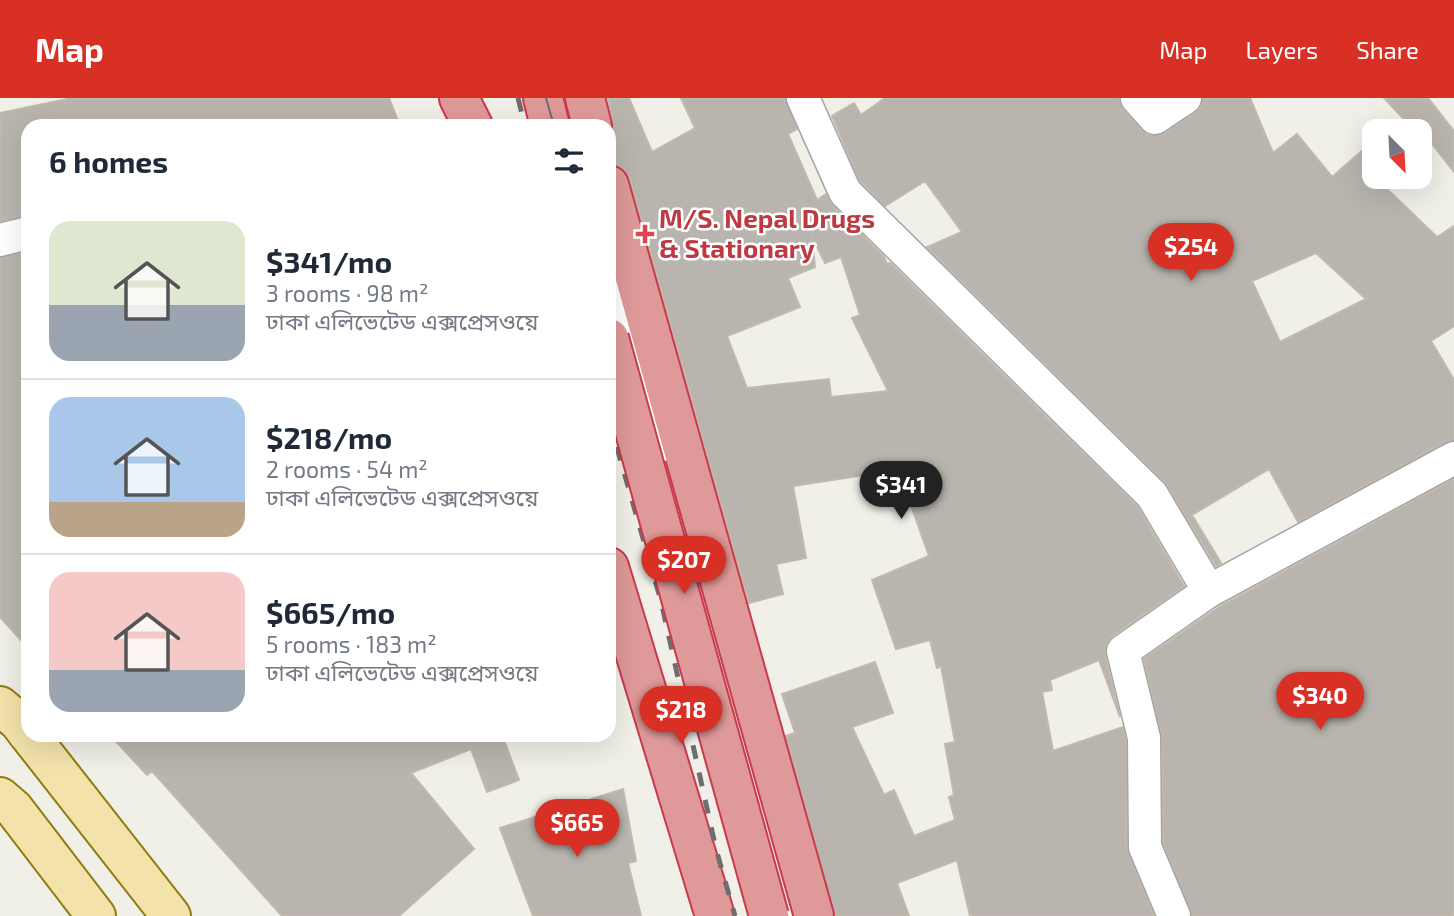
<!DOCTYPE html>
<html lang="en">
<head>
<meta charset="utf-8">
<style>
  body { margin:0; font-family:"Exo 2","Noto Sans Bengali",sans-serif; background:#f6f6f7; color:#1f2937; height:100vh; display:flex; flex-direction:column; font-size:26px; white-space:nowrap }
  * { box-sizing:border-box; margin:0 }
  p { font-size:23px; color:#747a83 }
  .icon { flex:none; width:38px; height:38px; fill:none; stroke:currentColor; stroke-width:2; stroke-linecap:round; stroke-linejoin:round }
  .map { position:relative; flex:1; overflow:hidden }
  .drawer { position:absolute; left:21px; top:21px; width:595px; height:623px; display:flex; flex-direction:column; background:#fff; border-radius:21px; box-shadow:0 7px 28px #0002 }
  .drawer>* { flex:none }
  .needle { width:46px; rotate:156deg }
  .tools { position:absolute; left:1362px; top:21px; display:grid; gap:14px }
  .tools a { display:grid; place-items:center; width:70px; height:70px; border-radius:14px; background:#fff; box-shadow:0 7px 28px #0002; font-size:35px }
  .price { position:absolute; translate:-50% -60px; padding:0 16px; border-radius:24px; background:#d93025; color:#fff; font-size:23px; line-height:46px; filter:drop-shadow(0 2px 4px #0008) }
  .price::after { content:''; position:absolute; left:50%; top:42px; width:21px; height:16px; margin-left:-10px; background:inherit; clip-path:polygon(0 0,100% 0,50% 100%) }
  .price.selected { background:#222; color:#fff }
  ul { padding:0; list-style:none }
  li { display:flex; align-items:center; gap:21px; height:175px; padding:0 28px }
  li+li { border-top:2px solid #e0e1e3 }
  li span { display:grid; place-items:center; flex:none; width:196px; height:140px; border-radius:21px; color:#555 }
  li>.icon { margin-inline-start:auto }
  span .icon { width:84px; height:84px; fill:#fffc; stroke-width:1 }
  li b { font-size:30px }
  h2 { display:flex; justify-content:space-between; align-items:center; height:84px; padding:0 28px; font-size:30px }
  header { display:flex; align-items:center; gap:42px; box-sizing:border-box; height:98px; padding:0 35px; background:#d93025; color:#fff }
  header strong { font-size:33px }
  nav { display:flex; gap:38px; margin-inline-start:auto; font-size:24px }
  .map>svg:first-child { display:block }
  .building { fill:#b9b5ae; stroke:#c0b9ac; stroke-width:2; fill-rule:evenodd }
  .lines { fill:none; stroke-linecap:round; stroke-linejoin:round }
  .minor-casing { stroke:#a4a4a4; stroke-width:35 }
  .primary-casing { stroke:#8e7d0f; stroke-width:42 }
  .motorway-casing { stroke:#ca394d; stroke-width:42 }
  .minor { stroke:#fff; stroke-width:32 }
  .primary { stroke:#f3e2aa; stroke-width:38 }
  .motorway { stroke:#df9998; stroke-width:38 }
  .tram { stroke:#6e6e6e; stroke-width:2 }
  .rail { stroke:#6e6e6e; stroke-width:5; stroke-dasharray:14 14; stroke-linecap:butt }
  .motorway-bridge-casing { stroke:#ca394d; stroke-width:42; stroke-linecap:butt }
  .motorway-bridge { stroke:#df9998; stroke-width:38 }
  .health-dot { fill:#e0444e; stroke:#fff; stroke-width:2.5 }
  .labels { text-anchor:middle; stroke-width:5; stroke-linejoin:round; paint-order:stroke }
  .health-label { font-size:26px; font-weight:bold; fill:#be3a42; stroke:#fff; text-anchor:start }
</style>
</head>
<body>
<header>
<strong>Map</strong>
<nav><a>Map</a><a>Layers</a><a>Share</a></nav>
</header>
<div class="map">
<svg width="1454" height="818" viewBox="0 0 1454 818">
  <rect width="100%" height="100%" fill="#f0efe8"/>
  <path class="building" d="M72 0H389L400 28H28V117L0 123V15Z
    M608 0H629L652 54 695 30 681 0H785L797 31 788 36 817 102 826 96 832 107 884 159 887 166 890 165 1137 408 1184 488 1112 538 1106 546 1105 557 1120 619 1099 562 1050 582 1052 592 1042 594 1053 653 1123 629 1126 642 1127 750 1154 818H970L957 762 897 785 909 818H835L786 638 795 635 782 596 875 564 893 615 852 629 884 697 894 692 914 738 955 722 949 699 954 697 945 646 955 644 941 568 937 570 930 542 896 551 872 482 929 458 902 382 871 393 865 377 793 388 806 460 776 466 783 496 749 505 630 81 624 71 609 66V41L613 33V23ZM812 138 825 165 841 159 860 217 852 220 888 293 831 299 829 281 747 290 727 238 800 209 788 180 815 169Z
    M885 0H1119L1123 12 1141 32 1148 37 1156 38 1165 35 1195 15 1201 9 1203 0H1250L1273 55 1297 36 1332 79 1363 52 1374 65V79H1385L1390 85 1385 89 1437 139 1454 128V228L1431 243 1454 282V342L1445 344 1298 424 1269 371 1192 417 1221 465 1216 468 1165 384 927 149 962 134 925 83 885 108 860 83 832 18 854 5 861 17ZM1316 155 1366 201 1280 244 1252 183Z
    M1384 0H1428L1454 33V74L1425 37 1421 40 1419 33H1415Z
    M28 154V550L0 519V160Z
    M1454 381V818H1192L1163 745 1162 640 1144 561 1219 509Z
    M110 637H502L519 682 487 694 471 651 411 675 474 751 399 818H282L152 673 147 677Z
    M623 691 636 763 628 765 641 818H533L500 730Z"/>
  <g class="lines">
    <g class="minor-casing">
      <path id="minor" d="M803 0 845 94 1152 397 1209 493 1123 553 1144 640 1145 749 1174 818
        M1137 0 1155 20 1185 0
        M0 142 28 135
        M609 168 617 200 664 347
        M1209 493 1454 360"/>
    </g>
    <g class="primary-casing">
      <path id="primary" d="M0 608 19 624 28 636
        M29 637 171 818
        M0 699 14 711 96 818"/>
    </g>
    <g class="motorway-casing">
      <path id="motorway" d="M459 0 473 28
        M543 0 550 28
        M585 0 592 28
        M609 87 814 818
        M609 469 715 818"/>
    </g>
    <use href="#minor" class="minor"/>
    <use href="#primary" class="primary"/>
    <use href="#motorway" class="motorway"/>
    <path class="tram" d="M546 0 554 28
      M609 216 690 496 745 743 767 818"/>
    <path class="rail" d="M518 0 525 28
      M609 322 661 503 716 751 735 818"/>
    <g class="motorway-bridge-casing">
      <path id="motorway-bridge" d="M609 240 769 818"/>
    </g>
    <use href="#motorway-bridge" class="motorway-bridge"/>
  </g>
  <path class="health-dot" d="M641.5 125.5h7v7h7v7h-7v7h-7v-7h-7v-7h7z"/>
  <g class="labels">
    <g class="health-label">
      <text x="659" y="130">M/S. Nepal Drugs<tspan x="659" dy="30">&amp; Stationary</tspan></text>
    </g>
  </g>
</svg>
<div class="tools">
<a><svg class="needle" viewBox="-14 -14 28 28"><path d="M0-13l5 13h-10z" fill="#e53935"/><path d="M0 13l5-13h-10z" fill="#747a83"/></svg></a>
</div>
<b class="price" style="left:1191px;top:185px">$254</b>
<b class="price selected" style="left:901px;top:423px">$341</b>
<b class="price" style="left:684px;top:498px">$207</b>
<b class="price" style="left:1320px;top:634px">$340</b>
<b class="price" style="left:681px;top:648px">$218</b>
<b class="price" style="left:577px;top:761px">$665</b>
<section class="drawer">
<h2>6 homes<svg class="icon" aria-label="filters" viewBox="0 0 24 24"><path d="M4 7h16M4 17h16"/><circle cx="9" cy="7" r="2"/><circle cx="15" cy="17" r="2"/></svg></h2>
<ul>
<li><span style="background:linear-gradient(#dfe7d0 60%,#9aa5b1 0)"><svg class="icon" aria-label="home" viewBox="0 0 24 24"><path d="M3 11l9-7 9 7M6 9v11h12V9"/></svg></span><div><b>$341/mo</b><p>3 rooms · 98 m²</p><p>ঢাকা এলিভেটেড এক্সপ্রেসওয়ে</p></div></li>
<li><span style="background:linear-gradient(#a9c7e8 75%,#b9a48a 0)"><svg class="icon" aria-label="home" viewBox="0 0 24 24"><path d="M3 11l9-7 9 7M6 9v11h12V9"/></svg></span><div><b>$218/mo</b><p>2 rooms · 54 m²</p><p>ঢাকা এলিভেটেড এক্সপ্রেসওয়ে</p></div></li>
<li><span style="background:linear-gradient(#f6c9c9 70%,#9aa5b1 0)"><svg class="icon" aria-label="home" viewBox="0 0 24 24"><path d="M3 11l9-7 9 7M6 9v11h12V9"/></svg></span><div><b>$665/mo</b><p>5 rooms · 183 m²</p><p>ঢাকা এলিভেটেড এক্সপ্রেসওয়ে</p></div></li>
</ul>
</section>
</div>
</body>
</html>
